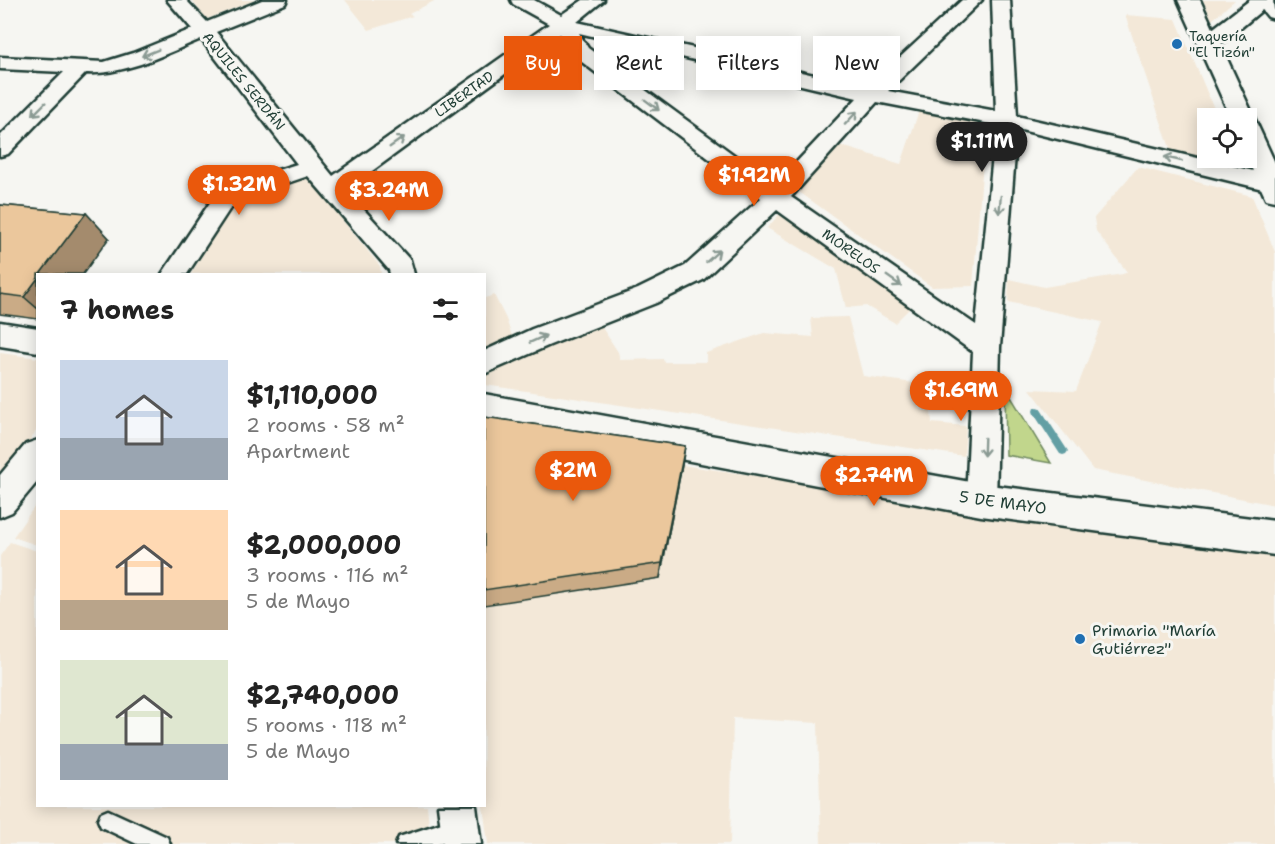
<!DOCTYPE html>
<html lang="en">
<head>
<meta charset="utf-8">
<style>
  body { margin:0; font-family:"Shantell Sans",sans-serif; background:#f6f6f6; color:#222; height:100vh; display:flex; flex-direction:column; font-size:22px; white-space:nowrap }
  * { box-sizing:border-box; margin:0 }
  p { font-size:20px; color:#767676 }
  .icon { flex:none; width:33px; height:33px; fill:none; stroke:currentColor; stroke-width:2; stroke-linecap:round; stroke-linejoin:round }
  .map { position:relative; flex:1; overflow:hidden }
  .details { position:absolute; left:36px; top:273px; width:450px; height:534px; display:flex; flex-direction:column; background:#fff; border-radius:0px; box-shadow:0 3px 15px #0003 }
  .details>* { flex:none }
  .guide { position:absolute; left:504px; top:36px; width:570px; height:54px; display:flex; gap:12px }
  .tools { position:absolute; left:1197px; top:108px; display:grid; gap:12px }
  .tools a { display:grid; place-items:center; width:60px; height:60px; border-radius:0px; background:#fff; box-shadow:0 3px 15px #0003; font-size:30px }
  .price { position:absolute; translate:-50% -51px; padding:0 14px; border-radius:21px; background:#ea580c; color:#fff; font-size:20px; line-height:39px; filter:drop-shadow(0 2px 3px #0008) }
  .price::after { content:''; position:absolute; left:50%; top:36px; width:18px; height:14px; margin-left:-9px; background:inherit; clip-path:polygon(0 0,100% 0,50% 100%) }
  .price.active { background:#222; color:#fff }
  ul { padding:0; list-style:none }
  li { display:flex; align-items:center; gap:18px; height:150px; padding:0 24px }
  li span { display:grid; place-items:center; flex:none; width:168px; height:120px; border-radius:0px; color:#555 }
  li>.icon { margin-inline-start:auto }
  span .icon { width:72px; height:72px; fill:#fffc; stroke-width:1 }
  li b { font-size:26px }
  h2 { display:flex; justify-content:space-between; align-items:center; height:72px; padding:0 24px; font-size:26px }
  .chip { padding:0 21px; border-radius:0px; background:#fff; box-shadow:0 3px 15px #0003; font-size:21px; line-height:54px }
  .chip.active { background:#ea580c; color:#fff }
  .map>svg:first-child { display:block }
  .built { fill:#f3e8d8 }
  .green { fill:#c1d68c; stroke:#708a60; stroke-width:1.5 }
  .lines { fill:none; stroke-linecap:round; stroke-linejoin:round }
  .stream { fill:#639fa4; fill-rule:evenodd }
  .lane-casing { stroke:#1f3d34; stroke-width:5 }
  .street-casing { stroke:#1f3d34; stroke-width:5 }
  .secondary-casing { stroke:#1f3d34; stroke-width:5 }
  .primary-casing { stroke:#1f3d34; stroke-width:5 }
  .lane { fill:#f6f6f2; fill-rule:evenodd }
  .street { fill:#f6f6f2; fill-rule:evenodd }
  .secondary { fill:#f6f6f2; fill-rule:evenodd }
  .primary { fill:#f6f6f2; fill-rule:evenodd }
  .wall { fill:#caab86; stroke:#1f3d34; stroke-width:1.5 }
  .shaded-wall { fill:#a48b6d; stroke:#1f3d34; stroke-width:1.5 }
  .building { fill:#ebc79c; stroke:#1f3d34; stroke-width:1.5 }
  .oneway { stroke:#8a9a93 }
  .poi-dot { fill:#1f6fb2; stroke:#f6f6f2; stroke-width:2 }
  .labels { text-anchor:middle; stroke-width:6; stroke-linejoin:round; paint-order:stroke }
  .far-poi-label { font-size:14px; fill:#1f3d34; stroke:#f6f6f2; text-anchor:start }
  .far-street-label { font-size:14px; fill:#1f3d34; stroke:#f6f6f2 }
  .street-label { font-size:16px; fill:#1f3d34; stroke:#f6f6f2 }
  .poi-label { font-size:16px; fill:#1f3d34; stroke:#f6f6f2; text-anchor:start }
</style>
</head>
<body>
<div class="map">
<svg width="1275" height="844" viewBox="0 0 1275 844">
  <rect width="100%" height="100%" fill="#f6f6f2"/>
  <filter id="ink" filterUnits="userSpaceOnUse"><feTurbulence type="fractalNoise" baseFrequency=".0167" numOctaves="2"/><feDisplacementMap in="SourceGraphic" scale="12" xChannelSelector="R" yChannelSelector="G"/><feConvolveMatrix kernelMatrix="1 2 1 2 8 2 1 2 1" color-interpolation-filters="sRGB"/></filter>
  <g filter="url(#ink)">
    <path class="built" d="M191 0H255L207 19Z
      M345 0H436L409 14 413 16 369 30Z
      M1203 0H1235L1212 20Z
      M1125 15 1176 19 1218 118H1208V158H1234L1239 170 1172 154Z
      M920 108 986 125 973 286 932 287 795 189 835 144 901 164Z
      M1138 167 1252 196 1275 252V505L1093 470 1030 389 1076 391 1102 322 1008 302 1009 279 1044 287 1123 274 1127 272 1096 231 1094 218Z
      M307 177 380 266 381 274H191L235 200Z
      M787 206 918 300 895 323 866 306 846 308 836 269 767 228Z
      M494 295 506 319 513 339 485 351V298Z
      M848 317 863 376 914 383V396L919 409 931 410 932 423 966 426 964 456 485 385V369L599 323 618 352 620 360 663 359 664 362H706V353L764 333 813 337 811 318Z
      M0 353 38 358 37 430 8 471 0 475Z
      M682 465 1275 552V844H821L818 723 733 718 730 844H488L483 806 485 605 660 578Z
      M37 503 38 545H37L13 537Z
      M10 542 37 551 38 806H427L431 844H0V556Z"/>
    <path class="green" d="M1005 387 1051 463 1006 455Z"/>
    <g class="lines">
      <path class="stream" d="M1037 407 1040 408 1066 448 1068 451 1066 454 1063 455 1060 454 1034 414 1033 411 1034 408Z"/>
      <g class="lane-casing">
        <path id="lane" d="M108 810 167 837 170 844H137L101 827 98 820 101 813Z
          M460 817 467 820 470 827 467 834 438 844H396L399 837Z"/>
      </g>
      <g class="street-casing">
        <path id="street" d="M167 0H186L207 22 262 0H287L285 4 216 32 333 176 549 24 513 4 511 0H534L561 15 583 0H604L577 22 868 87 962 0H982L888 91 996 111 992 0H1010L1017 116 1275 176V192L1017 129 1000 347 996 500 992 510 981 514 970 510 966 500 973 352 777 210 703 280 656 303 550 345 484 374V351L532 329 638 289 685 266 761 198 574 56 560 34 346 190 410 260 414 274H390L389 270 308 176 246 197 229 210 187 274H162L213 198 230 185 297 164 201 39C165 54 126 75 86 73L8 154 0 156V136L64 72 0 69V57L104 62 133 53 192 29ZM579 33 857 98 775 185 588 48ZM877 102 996 125 976 325 791 197Z
          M1254 0H1273L1275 19 1268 17Z
          M438 806H476L481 844H443Z"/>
      </g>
      <g class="secondary-casing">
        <path id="secondary" d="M1250 0H1274L1218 47 1210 49 1202 47 1199 42 1202 37Z
          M0 322 38 328V352L0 346Z
          M484 394 981 484 1275 521V555L981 516 484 422Z
          M38 440V481L12 512 0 517V475L26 444Z"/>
      </g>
      <g class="primary-casing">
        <path id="primary" d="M1178 0H1200L1275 163V201L1266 199 1246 156V118H1231Z"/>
      </g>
      <use href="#lane" class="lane"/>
      <use href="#street" class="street"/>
      <use href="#secondary" class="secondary"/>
      <use href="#primary" class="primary"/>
    </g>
    <path class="wall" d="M0 205 86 213 109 238 38 274V319L0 314Z
      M484 417 685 446 682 465 660 578 484 605Z"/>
    <path class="shaded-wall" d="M86 213 109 238 83 274H40Z
      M38 278V309L24 297Z
      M685 446 682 465 660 578 662 563Z"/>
    <path class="building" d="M0 205 86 213 40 274H38V278L24 297 0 294Z
      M484 417 685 446 662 563 484 590Z"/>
    <defs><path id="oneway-shaft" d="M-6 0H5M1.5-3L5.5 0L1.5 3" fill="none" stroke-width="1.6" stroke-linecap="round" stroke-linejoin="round" transform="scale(1.5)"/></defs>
    <g class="oneway">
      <use href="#oneway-shaft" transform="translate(150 53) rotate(158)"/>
      <use href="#oneway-shaft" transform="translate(652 105) rotate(37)"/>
      <use href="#oneway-shaft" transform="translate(39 109) rotate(135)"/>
      <use href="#oneway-shaft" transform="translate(851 118) rotate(-47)"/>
      <use href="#oneway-shaft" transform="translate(397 142) rotate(-35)"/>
      <use href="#oneway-shaft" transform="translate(1173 159) rotate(-167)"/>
      <use href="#oneway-shaft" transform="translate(1000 205) rotate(95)"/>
      <use href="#oneway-shaft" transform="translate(713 256) rotate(-42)"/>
      <use href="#oneway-shaft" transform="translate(894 281) rotate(35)"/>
      <use href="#oneway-shaft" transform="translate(538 339) rotate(-24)"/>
      <use href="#oneway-shaft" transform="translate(984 447) rotate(92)"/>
    </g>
  </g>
  <g class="poi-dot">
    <circle cx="1177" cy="44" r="6"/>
    <circle cx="1080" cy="639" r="6"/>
  </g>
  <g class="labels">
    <g class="far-poi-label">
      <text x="1189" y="41">Taquería<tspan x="1189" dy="16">"El Tizón"</tspan></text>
    </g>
    <g class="far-street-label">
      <text transform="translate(244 81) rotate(51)" y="5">AQUILES SERDÁN</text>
      <text transform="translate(464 94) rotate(-35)" y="5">LIBERTAD</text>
      <text transform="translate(851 251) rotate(35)" y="5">MORELOS</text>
    </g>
    <g class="street-label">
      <text transform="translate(1003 502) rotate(8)" y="6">5 DE MAYO</text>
    </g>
    <g class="poi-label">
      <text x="1092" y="636">Primaria "María<tspan x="1092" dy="18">Gutiérrez"</tspan></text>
    </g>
  </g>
</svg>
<div class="tools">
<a><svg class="icon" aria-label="locate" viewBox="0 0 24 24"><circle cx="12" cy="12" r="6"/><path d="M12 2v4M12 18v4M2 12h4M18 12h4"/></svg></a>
</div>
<b class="price active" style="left:982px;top:173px">$1.11M</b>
<b class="price" style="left:754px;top:207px">$1.92M</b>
<b class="price" style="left:239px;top:216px">$1.32M</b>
<b class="price" style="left:389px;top:222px">$3.24M</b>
<b class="price" style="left:961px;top:422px">$1.69M</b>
<b class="price" style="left:573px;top:502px">$2M</b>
<b class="price" style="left:874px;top:507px">$2.74M</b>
<div class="guide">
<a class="chip active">Buy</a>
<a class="chip">Rent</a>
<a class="chip">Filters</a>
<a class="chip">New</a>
</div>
<section class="details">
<h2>7 homes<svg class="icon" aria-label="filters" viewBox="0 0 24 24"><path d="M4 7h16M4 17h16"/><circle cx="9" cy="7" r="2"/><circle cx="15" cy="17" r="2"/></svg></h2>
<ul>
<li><span style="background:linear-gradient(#c9d6e8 65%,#9aa5b1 0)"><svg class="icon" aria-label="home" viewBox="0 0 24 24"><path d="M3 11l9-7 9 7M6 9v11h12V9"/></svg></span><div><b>$1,110,000</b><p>2 rooms · 58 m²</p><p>Apartment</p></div></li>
<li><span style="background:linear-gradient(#ffd9b3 75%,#b9a48a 0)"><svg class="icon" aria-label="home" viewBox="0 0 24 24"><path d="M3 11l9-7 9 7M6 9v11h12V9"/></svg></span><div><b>$2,000,000</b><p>3 rooms · 116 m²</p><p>5 de Mayo</p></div></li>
<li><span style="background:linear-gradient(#dfe7d0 70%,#9aa5b1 0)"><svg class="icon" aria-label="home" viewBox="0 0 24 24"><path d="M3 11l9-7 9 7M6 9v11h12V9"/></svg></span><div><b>$2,740,000</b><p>5 rooms · 118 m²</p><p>5 de Mayo</p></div></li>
</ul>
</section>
</div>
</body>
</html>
